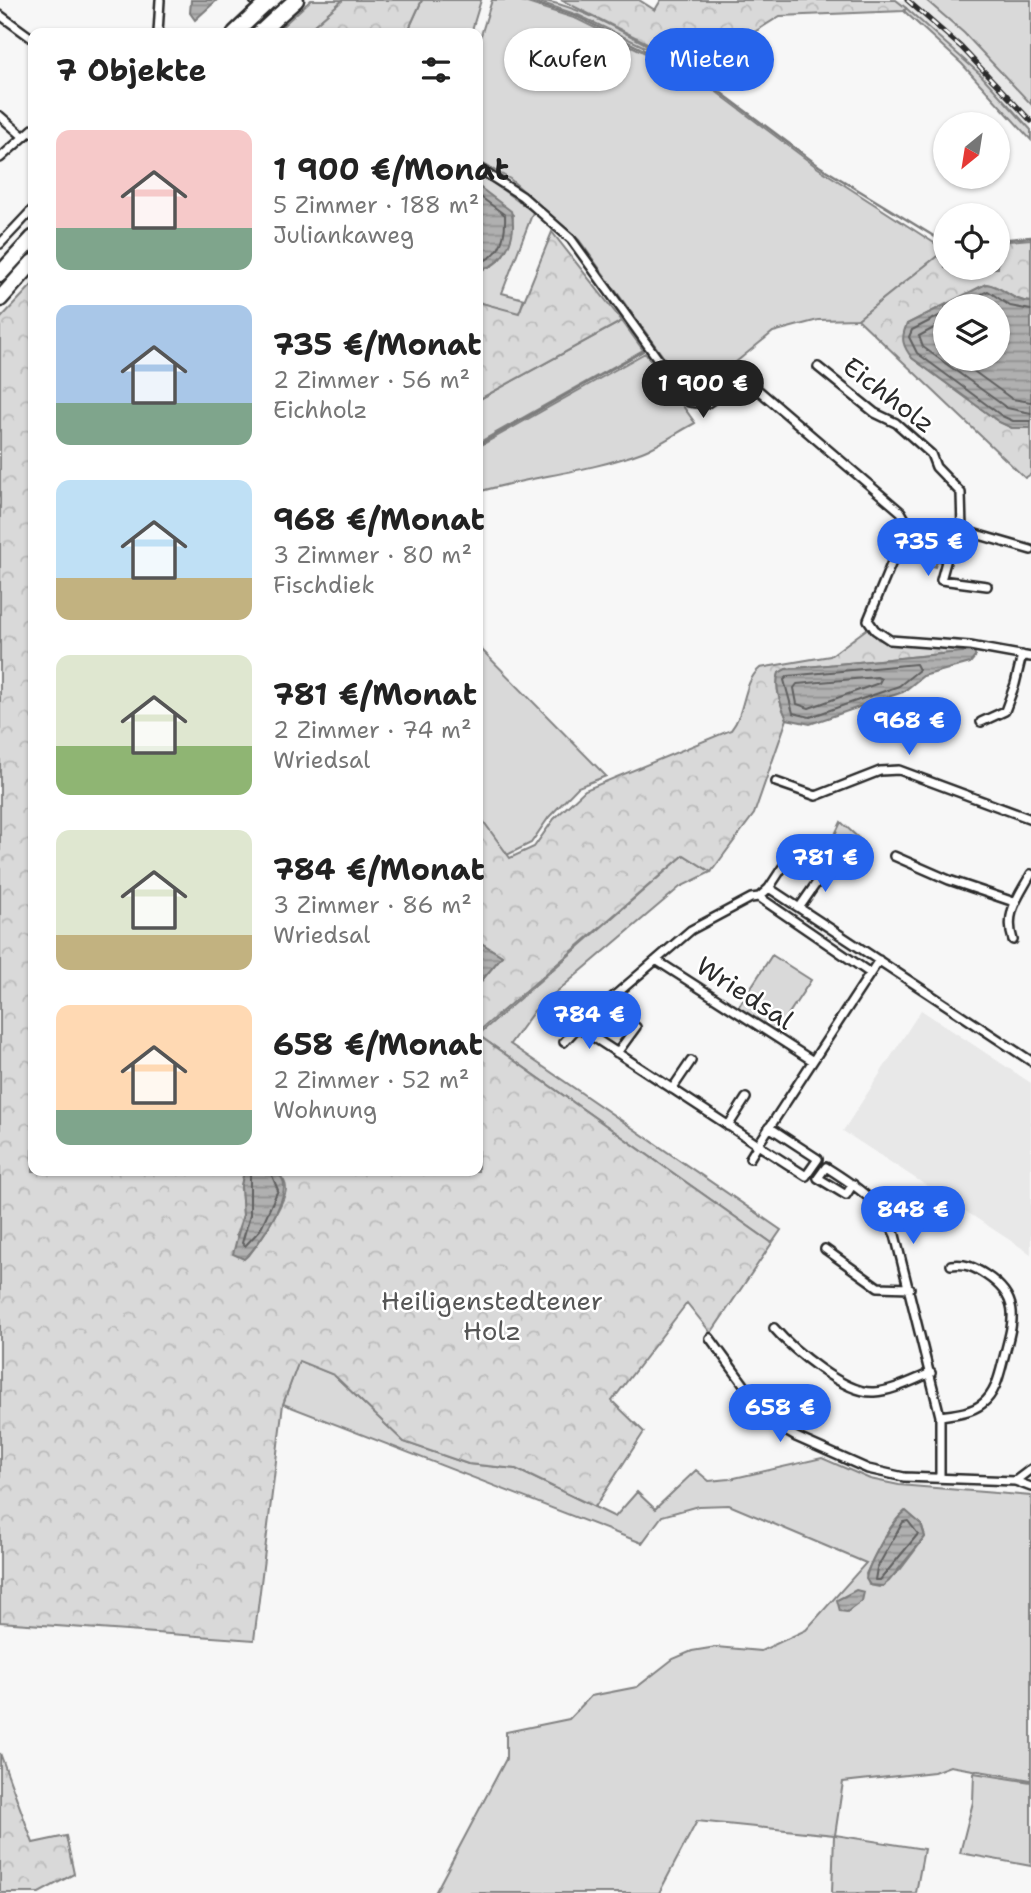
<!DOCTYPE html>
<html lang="de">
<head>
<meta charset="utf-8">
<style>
  body { margin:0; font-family:"Shantell Sans",sans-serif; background:#f2f2f2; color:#222; height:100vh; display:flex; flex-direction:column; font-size:26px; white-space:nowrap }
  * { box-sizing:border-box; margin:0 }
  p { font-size:23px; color:#767676 }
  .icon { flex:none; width:38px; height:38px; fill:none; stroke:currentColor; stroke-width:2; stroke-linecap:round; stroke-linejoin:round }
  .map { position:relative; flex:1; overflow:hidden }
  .drawer { position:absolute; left:28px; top:28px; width:455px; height:1148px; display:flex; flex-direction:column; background:#fff; border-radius:14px; box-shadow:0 2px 5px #0004 }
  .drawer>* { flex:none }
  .banner { position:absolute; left:504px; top:28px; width:422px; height:63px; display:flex; gap:14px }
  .needle { width:46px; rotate:210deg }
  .controls { position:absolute; left:933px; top:112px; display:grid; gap:14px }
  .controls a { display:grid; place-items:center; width:77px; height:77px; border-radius:50%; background:#fff; box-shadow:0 2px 5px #0004; font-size:35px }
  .price { position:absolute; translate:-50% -60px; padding:0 16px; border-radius:24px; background:#2563eb; color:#fff; font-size:23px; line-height:46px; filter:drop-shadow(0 2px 4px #0008) }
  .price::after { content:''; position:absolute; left:50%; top:42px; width:21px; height:16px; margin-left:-10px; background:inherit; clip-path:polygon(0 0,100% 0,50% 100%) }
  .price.selected { background:#222; color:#fff }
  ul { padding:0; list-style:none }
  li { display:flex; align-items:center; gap:21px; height:175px; padding:0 28px }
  li span { display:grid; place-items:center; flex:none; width:196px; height:140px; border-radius:14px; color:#555 }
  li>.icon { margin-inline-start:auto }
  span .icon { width:84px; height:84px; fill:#fffc; stroke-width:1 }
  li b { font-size:30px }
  h2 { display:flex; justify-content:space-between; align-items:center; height:84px; padding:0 28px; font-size:30px }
  .tag { padding:0 24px; border-radius:32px; background:#fff; box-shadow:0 2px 5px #0004; font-size:24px; line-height:63px }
  .tag.selected { background:#2563eb; color:#fff }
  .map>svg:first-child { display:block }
  .built { fill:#e8e8e8 }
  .green { fill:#d9d9d9; stroke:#828282; stroke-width:2; fill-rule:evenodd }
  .forest { fill:url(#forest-crowns); stroke:#828282; stroke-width:2 }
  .water { fill:url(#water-rules); stroke:#7b7b7b; stroke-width:2; fill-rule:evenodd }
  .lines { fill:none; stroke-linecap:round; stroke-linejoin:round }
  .shore { stroke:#606060; stroke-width:2 }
  .stream { stroke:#7b7b7b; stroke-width:2.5 }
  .street-casing { stroke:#2b2b2b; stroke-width:12 }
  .highway-casing { stroke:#2b2b2b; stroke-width:19 }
  .street { stroke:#fff; stroke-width:7 }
  .highway { stroke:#fff; stroke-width:14 }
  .rail-casing { stroke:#2b2b2b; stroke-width:5 }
  .rail { stroke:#fff; stroke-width:2.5; stroke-dasharray:8; stroke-linecap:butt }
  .highway-bridge-casing { stroke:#2b2b2b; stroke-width:19; stroke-linecap:butt }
  .highway-bridge { stroke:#fff; stroke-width:14 }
  .labels { text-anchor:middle; stroke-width:5; stroke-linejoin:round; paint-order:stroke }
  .street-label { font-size:26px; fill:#2b2b2b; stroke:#fff }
  .park-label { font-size:26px; fill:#565656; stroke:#fff }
</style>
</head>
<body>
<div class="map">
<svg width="1031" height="1893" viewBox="0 0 1031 1893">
  <defs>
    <pattern id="forest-crowns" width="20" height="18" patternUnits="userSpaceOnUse" patternTransform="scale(1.75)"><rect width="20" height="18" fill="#d9d9d9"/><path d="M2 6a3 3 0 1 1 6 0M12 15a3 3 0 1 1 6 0" fill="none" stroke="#bababa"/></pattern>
    <pattern id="water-rules" width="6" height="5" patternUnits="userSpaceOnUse" patternTransform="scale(1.75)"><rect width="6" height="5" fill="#b0b0b0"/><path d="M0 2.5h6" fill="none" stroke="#8f8f8f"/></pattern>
  </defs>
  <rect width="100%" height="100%" fill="#f7f7f7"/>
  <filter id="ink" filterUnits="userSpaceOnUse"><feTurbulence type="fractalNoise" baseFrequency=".0143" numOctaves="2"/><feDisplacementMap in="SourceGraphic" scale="14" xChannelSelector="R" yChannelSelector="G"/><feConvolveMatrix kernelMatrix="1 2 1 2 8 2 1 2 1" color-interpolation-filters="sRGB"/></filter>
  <g filter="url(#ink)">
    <path class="built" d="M896 0H926L964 33 1031 104V130L980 74Z
      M921 1010 1031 1083V1254L843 1131Z"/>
    <path class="green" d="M311 0H343L305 33H278L277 31Z
      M422 0H481L471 33H407Z
      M492 0H518L577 19 702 81 818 168 945 250 858 319 818 320 773 332 736 362 742 368 700 399 693 398 579 240 510 179 478 161V45Z
      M533 0C577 0 653 50 695 71L578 15Z
      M926 0H1031V104L964 33Z
      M906 8 980 74 1031 130V140L962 64 904 11Z
      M478 172 533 212 502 293 524 299 519 314 478 302V270C507 266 511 239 513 215L478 186Z
      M622 321 643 350 478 443V400Z
      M645 353 695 423C678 432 660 445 642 452 589 472 532 476 478 492V447Z
      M923 528 950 537 943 562 937 561 935 567 917 561Z
      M478 646 606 776 578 787 549 817 531 843 507 855 478 814Z
      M841 822 863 842 854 865 827 851Z
      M684 855 711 872 680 887 534 1011 510 1044 781 1230 772 1243 478 1035Z
      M772 955 811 980 776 1033 737 1009Z
      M299 1360 334 1375 404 1442 468 1464 516 1469 615 1517 637 1492 655 1509 696 1470 709 1481 730 1479 822 1458 870 1479 899 1485 1031 1496V1780L950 1766 934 1772 843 1782 835 1835 924 1849 916 1893H832L834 1835 697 1821 659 1893H435L506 1759V1732L569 1719 591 1696 637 1687 673 1659 692 1651 716 1647 761 1651 806 1630 866 1563 729 1505 698 1506 662 1516 642 1543 283 1404ZM905 1511 921 1524 925 1537 900 1570 879 1587 869 1585 866 1574C876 1554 888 1525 905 1511Z
      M974 1773 1031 1782V1866L960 1853 973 1802Z"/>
    <path class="forest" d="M343 0H422L407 33H305Z
      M561 0H639L655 10 661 0H896L906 8 904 11 780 16 697 68Z
      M552 232 622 321 478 400V302L519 313Z
      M1031 239V302C1010 301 1004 286 986 284L907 324 912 358 999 422 1012 428H1031V474L1025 478 858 319 945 250V268H998V242Z
      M33 284V1171H244L241 1186 243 1215 236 1235 250 1254C259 1242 285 1203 286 1189 286 1180 280 1176 274 1171H478V1035L772 1243 711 1333 687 1303 612 1401 644 1432 595 1507 516 1469 468 1464 404 1442 334 1375 299 1361 283 1404 254 1640 0 1622V319Z
      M868 628 878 639 890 644 972 651 786 669 779 673C774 686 781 707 787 719L754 814 711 872 684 855 478 1032V985L502 956 478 941V814L510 858 534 847 554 819 585 790 731 730C746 712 742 683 760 668L830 656Z
      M0 1753 33 1843 66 1836 74 1874 39 1893H0Z"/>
    <path class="water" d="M191 0H217L195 20 190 13Z
      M478 186 511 211C518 235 505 266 478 270Z
      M986 284C1004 286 1010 301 1031 302V428H1012L999 422 912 358C903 346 900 339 907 324ZM998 306V359H945V306Z
      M972 651 976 656 970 663 923 676 903 692 810 724 787 719C781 707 774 686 779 673L786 669Z
      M478 941 502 956 478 985Z
      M244 1171C255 1171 273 1167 281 1177 294 1192 258 1248 244 1259L233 1254 243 1215 241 1186Z
      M906 1511 921 1524 925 1537 889 1581 883 1586 870 1585 866 1579C868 1563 893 1520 906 1511Z
      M856 1590 864 1592 862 1601 847 1612 840 1611 837 1600Z"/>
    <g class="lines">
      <path class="shore" d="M478 195 505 215C506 236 501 257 478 263
        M958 306 988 291 1010 306 1031 310
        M945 313 912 330 909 337 917 353 1002 416 1013 421H1031
        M945 322 919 336 923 347 1007 408 1031 413
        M957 359 1012 399 1031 402
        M916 664 919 670 899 686 810 717 793 713 784 680 788 676Z
        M877 677 881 679 879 683 809 708 797 704 794 688 797 684Z
        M250 1171V1215L242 1243 245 1246 260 1230 278 1190 270 1171
        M908 1521 918 1534 880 1580H875L877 1568 903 1522Z"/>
      <path class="stream" d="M525 0 578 17 704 80 819 166 945 243
        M998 240 1031 237
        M478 445 643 351"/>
      <g class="street-casing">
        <path id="street" d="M254 0 275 33
          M0 15 33 39
          M158 33 160 0
          M0 116 24 137
          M0 158 33 129
          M478 168 522 196 571 239 689 402 706 404 735 385 750 383 901 512 905 519 904 533 868 620 875 630 890 640 970 646 1031 657
          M0 244 33 209
          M818 367 875 413 896 423 931 454 936 467 961 493 962 530 1031 550
          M962 530 953 536 941 580 987 586
          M981 722 1005 711 1015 684 1022 655
          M776 782 816 796 880 771 899 770 1031 819
          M894 856 949 880 1014 902
          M769 888 790 856
          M759 897 870 973
          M799 908 829 865
          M1013 940C1004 913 1019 896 1031 874
          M656 960 813 1061
          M879 960 758 1145 578 1027 691 930 751 898 759 897 769 888 1031 1061
          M564 1042 578 1027
          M617 1053 636 1027
          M672 1089 691 1061
          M728 1126 746 1098
          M750 1158 758 1145 806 1176 818 1159 769 1127
          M853 1184 846 1195 818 1178 826 1167C856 1186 880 1201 895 1235L940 1416V1477
          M825 1249 878 1287 910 1288
          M774 1328C792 1349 845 1394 874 1392 893 1391 913 1380 931 1373
          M710 1338 772 1423 796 1437 868 1469 904 1477 1015 1481 1031 1487
          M940 1416C954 1414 970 1413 982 1404 995 1394 999 1377 1003 1361 1012 1324 1024 1300 986 1275 974 1267 965 1263 951 1265
          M1015 1481 1031 1469"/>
      </g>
      <g class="highway-casing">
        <path id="highway" d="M278 16 296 0
          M235 33 253 16
          M0 274 33 238
          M0 299 33 262"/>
      </g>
      <use href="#street" class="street"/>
      <use href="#highway" class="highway"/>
      <g class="rail-casing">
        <path id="rail" d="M907 0 961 47 1031 121"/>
      </g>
      <use href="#rail" class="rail"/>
      <g class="highway-bridge-casing">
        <path id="highway-bridge" d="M253 16 268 2
          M263 30 278 16"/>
      </g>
      <use href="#highway-bridge" class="highway-bridge"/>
    </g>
  </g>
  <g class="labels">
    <g class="street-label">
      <text transform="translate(889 395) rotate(37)" y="9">Eichholz</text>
      <text transform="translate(745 993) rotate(33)" y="9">Wriedsal</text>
    </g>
    <g class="park-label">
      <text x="492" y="1310">Heiligenstedtener<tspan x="492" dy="30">Holz</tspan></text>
    </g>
  </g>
</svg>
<div class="controls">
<a><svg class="needle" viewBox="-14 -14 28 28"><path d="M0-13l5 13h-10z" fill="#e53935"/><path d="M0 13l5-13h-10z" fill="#767676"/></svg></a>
<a><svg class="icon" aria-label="locate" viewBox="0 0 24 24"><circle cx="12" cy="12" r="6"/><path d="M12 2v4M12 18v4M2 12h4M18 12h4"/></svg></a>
<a><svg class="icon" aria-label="layers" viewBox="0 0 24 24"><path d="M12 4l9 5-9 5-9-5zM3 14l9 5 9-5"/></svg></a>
</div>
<b class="price selected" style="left:703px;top:420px">1 900 €</b>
<b class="price" style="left:928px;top:578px">735 €</b>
<b class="price" style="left:909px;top:757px">968 €</b>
<b class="price" style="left:825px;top:894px">781 €</b>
<b class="price" style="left:589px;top:1051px">784 €</b>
<b class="price" style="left:913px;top:1246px">848 €</b>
<b class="price" style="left:780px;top:1444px">658 €</b>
<div class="banner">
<a class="tag">Kaufen</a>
<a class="tag selected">Mieten</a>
</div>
<section class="drawer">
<h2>7 Objekte<svg class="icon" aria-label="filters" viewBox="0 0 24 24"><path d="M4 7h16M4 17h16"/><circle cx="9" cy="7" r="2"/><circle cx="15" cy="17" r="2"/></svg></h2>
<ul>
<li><span style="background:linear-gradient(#f6c9c9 70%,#7fa58c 0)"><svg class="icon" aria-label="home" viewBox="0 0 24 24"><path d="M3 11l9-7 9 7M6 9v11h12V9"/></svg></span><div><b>1 900 €/Monat</b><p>5 Zimmer · 188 m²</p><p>Juliankaweg</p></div></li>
<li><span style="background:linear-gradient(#a9c7e8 70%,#7fa58c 0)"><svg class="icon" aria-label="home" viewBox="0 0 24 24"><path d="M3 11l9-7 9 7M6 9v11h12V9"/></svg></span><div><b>735 €/Monat</b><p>2 Zimmer · 56 m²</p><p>Eichholz</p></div></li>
<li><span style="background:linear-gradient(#bfe0f5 70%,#c2b280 0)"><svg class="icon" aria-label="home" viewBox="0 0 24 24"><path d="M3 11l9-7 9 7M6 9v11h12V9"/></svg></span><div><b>968 €/Monat</b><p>3 Zimmer · 80 m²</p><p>Fischdiek</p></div></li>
<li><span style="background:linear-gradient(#dfe7d0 65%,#8fb573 0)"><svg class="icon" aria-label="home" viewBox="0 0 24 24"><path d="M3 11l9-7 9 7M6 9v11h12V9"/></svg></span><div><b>781 €/Monat</b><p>2 Zimmer · 74 m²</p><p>Wriedsal</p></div></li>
<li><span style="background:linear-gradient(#dfe7d0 75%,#c2b280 0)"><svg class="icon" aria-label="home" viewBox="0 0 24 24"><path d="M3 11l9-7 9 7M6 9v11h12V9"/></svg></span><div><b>784 €/Monat</b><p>3 Zimmer · 86 m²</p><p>Wriedsal</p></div></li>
<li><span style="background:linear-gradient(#ffd9b3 75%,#7fa58c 0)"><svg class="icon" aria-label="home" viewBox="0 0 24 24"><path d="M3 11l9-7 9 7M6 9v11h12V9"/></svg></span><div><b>658 €/Monat</b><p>2 Zimmer · 52 m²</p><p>Wohnung</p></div></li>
</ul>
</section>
</div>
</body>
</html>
